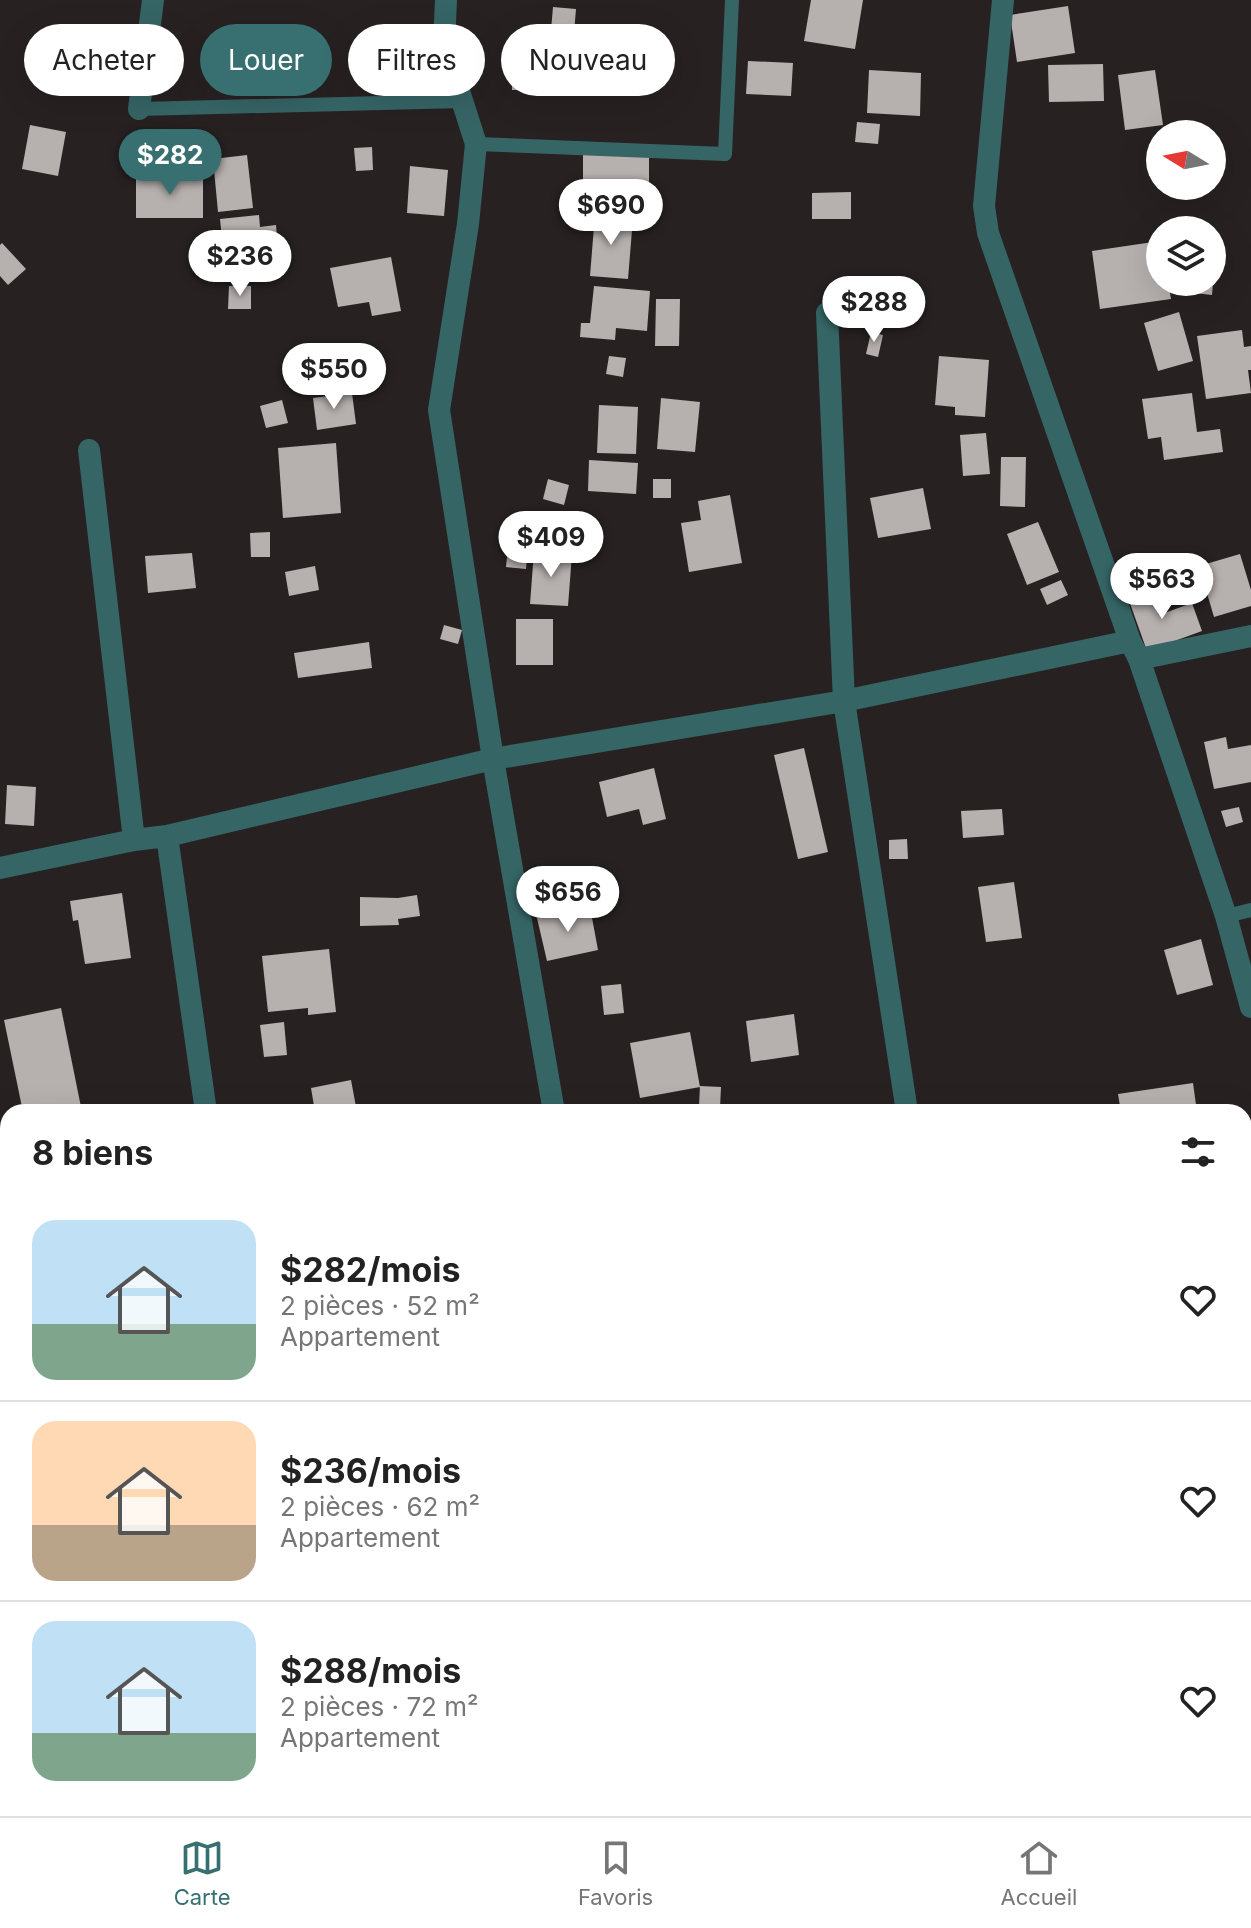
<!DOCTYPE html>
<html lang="fr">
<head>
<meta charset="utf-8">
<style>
  body { margin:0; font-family:Inter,sans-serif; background:#f2f2f2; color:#222; height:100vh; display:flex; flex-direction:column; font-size:30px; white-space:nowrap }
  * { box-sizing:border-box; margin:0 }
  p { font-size:26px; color:#767676 }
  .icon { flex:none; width:44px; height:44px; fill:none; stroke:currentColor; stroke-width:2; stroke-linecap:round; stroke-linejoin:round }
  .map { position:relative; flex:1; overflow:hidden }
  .drawer { position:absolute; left:0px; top:1104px; width:1252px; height:712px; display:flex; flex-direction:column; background:#fff; border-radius:24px 24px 0 0; box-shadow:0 8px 32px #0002 }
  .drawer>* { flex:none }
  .banner { position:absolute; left:24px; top:24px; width:800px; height:72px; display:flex; gap:16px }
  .needle { width:52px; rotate:280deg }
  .controls { position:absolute; left:1146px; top:120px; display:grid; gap:16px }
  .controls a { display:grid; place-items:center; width:80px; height:80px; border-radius:50%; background:#fff; box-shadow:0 8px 32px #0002; font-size:40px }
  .price { position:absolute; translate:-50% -68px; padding:0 18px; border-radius:28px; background:#fff; color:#222; font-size:26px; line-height:52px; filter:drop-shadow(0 2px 4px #0008) }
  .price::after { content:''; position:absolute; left:50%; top:48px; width:24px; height:18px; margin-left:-12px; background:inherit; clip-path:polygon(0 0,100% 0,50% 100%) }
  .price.current { background:#386f70; color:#fff }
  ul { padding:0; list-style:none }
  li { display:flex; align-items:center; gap:24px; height:200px; padding:0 32px }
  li+li { border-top:2px solid #e0e0e0 }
  li span { display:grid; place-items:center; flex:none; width:224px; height:160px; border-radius:24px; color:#555 }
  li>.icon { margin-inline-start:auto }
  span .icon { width:96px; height:96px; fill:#fffc; stroke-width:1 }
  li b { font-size:34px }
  h2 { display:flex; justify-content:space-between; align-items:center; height:96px; padding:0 32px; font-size:34px }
  .tag { padding:0 28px; border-radius:36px; background:#fff; box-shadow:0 8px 32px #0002; font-size:28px; line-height:72px }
  .tag.current { background:#386f70; color:#fff }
  .dock { display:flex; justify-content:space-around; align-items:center; height:112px; border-top:2px solid #e0e0e0; background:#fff; font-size:22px; color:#767676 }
  .dock a { display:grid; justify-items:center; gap:4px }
  .dock .current { color:#386f70 }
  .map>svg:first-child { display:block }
  .building { fill:#b6b0ae }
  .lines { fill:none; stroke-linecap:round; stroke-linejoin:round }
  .path { stroke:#878382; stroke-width:5; stroke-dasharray:2 6; stroke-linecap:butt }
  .service { stroke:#366566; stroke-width:14 }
  .minor { stroke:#366566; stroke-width:22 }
</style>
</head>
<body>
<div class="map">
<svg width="1251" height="1816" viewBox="0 0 1251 1816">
  <rect width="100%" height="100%" fill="#272221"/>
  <path class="building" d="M811 0H863L855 49 804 41Z
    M1068 6 1075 53 1017 62 1010 15Z
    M553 7 576 9 573 45 550 42Z
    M240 33 275 35 273 62 239 60Z
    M513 51 570 53 569 79 537 78V90H512Z
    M748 61 793 63 791 96 746 94Z
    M1103 64 1104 101 1049 102 1048 65Z
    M869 70 921 73 920 116 867 113Z
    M1155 70 1163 125 1125 130 1118 75Z
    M857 122 880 124 878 144 855 142Z
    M30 125 66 132 58 176 22 169Z
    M205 131 210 155 174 163 169 138Z
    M372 147 373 170 356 171 354 148Z
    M583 152 649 153V191H583Z
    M247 155 253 208 218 212 213 159Z
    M410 166 448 170 444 216 407 213Z
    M136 176H203V218H136Z
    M851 192V219H812V193Z
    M595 214 633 218 628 279 590 276Z
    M259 215 260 227 276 225 278 252 262 254 264 274 226 278 220 219Z
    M1160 241V282H1168L1171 299 1100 309 1092 251Z
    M2 243 26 269 8 285 0 276V245Z
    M391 257 401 311 372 316 369 302 338 307 330 268Z
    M1178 282H1213L1212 295 1177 291Z
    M229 286H251V309H228Z
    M594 286 650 291 647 331 616 328 615 340 580 337 581 323H590Z
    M656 299H680L679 346H655Z
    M1179 312 1193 361 1158 371 1144 323Z
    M1242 330 1244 347 1251 346V370H1248L1251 393 1206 399 1197 336Z
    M871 332 883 335 878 357 866 354Z
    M609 356 626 358 623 377 606 374Z
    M939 356 989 360 985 417 955 415V407L935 405Z
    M352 393 356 424 317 430 313 398Z
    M1192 393 1197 432 1220 429 1223 452 1164 460 1161 437 1148 439 1142 399Z
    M661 398 700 402 695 452 657 449Z
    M282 400 288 423 266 428 260 406Z
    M599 405 638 407 636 454 597 453Z
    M986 433 990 474 963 476 960 435Z
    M336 443 341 513 283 518 278 448Z
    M1001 457H1026L1025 507 1000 506Z
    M589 460 638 463 636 494 588 491Z
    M548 479 569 485 564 505 543 499Z
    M653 479H671V498H653Z
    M923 488 931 529 878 538 870 498Z
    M730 495 742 563 689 572 681 523 701 520 698 501Z
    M1038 522 1059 572 1027 585 1007 534Z
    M270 532V557H251L250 533Z
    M508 547 528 549 526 569 506 567Z
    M534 551 572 554 568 606 530 604Z
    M192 553 196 588 148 593 145 556Z
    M1240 554 1251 590V606L1214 617 1199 566Z
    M315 566 319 590 289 596 285 572Z
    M1061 580 1068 595 1047 605 1040 589Z
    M1149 587 1159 615 1192 603 1202 631 1147 651 1127 595Z
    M516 619H553V665H516Z
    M444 625 462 630 458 644 440 639Z
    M369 642 372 668 298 678 294 653Z
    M1226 737 1228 749 1251 745V782L1214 789 1204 742Z
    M804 748 828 852 798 859 774 755Z
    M654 768 666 819 643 825 639 809 607 817 599 782Z
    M7 785 36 787 34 826 5 824Z
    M1239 807 1243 822 1226 827 1221 811Z
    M1002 809 1004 835 963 838 961 811Z
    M907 839 908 859H889V840Z
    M1014 882 1022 938 986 942 978 887Z
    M122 893 131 958 85 964 78 920 73 921 70 901Z
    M417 895 420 916 398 919 399 925 360 926V897L398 898Z
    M590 907 598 950 547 961 537 918Z
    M1201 939 1213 985 1177 995 1164 950Z
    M329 949 336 1012 308 1015V1008L268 1012 262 956Z
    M621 984 624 1013 604 1015 601 986Z
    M61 1008 82 1112H23L4 1020Z
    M794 1014 799 1055 751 1062 746 1021Z
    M284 1022 287 1055 264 1057 260 1025Z
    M690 1032 700 1087 640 1098 630 1043Z
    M351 1080 357 1112H315L311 1088Z
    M1193 1083 1197 1112H1121L1118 1094Z
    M700 1086 721 1087 720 1108 699 1106Z
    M1244 1511 1251 1537V1554L1244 1556Z
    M1251 1628V1691L1244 1693V1630Z"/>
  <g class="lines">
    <path class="path" d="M1244 1706 1251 1699
      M616 1816 617 1808"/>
    <path class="service" d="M139 109 462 101
      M476 144 725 154 732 0
      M1226 916 1251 910"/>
    <path class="minor" d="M446 0 444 44 476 144 468 224 439 410 493 759 554 1112
      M1003 0 984 206 988 233 1130 641 1139 659 1226 916 1251 1007
      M139 109 153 0
      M827 313 844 701 907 1112
      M89 450 134 840
      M1139 659 1251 636
      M167 836 206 1112
      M0 868 134 840 167 836 493 759 844 701 1130 641
      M1244 1208 1251 1207
      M0 1391 8 1390"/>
  </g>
</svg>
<div class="controls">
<a><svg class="needle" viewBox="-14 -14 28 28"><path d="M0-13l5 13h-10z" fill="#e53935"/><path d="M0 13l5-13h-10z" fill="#767676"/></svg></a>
<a><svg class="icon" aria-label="layers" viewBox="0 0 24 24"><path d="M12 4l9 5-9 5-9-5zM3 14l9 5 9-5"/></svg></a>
</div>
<b class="price current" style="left:170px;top:197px">$282</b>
<b class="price" style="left:611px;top:247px">$690</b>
<b class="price" style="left:240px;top:298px">$236</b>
<b class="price" style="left:874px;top:344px">$288</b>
<b class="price" style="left:334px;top:411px">$550</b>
<b class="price" style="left:551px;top:579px">$409</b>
<b class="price" style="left:1162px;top:621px">$563</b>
<b class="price" style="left:568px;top:934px">$656</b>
<div class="banner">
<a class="tag">Acheter</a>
<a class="tag current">Louer</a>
<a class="tag">Filtres</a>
<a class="tag">Nouveau</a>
</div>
<section class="drawer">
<h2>8 biens<svg class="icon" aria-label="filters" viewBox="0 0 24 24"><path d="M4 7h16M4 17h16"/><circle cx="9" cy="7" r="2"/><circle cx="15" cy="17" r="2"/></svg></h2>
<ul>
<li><span style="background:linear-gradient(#bfe0f5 65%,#7fa58c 0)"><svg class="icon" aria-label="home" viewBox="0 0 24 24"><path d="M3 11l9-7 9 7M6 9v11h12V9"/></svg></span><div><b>$282/mois</b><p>2 pièces · 52 m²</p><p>Appartement</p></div><svg class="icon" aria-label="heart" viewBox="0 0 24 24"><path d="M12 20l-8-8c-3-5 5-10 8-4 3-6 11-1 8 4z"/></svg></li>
<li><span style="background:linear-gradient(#ffd9b3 65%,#b9a48a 0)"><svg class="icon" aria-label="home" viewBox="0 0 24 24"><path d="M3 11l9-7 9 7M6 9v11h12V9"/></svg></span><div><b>$236/mois</b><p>2 pièces · 62 m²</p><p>Appartement</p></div><svg class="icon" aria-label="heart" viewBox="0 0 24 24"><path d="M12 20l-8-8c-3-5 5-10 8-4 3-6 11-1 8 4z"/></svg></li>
<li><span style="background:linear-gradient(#bfe0f5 70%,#7fa58c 0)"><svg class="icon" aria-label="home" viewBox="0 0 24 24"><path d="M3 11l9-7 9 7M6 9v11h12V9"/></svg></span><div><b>$288/mois</b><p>2 pièces · 72 m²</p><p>Appartement</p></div><svg class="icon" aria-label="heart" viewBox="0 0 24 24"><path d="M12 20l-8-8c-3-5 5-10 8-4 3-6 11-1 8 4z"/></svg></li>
</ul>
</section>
</div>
<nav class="dock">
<a class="current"><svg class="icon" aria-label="map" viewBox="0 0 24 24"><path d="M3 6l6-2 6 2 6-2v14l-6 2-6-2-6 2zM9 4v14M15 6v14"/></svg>Carte</a>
<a><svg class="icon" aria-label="saved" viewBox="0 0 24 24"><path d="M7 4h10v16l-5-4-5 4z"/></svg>Favoris</a>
<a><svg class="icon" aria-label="home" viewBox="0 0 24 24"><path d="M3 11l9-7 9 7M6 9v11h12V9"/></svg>Accueil</a>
</nav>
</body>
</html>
